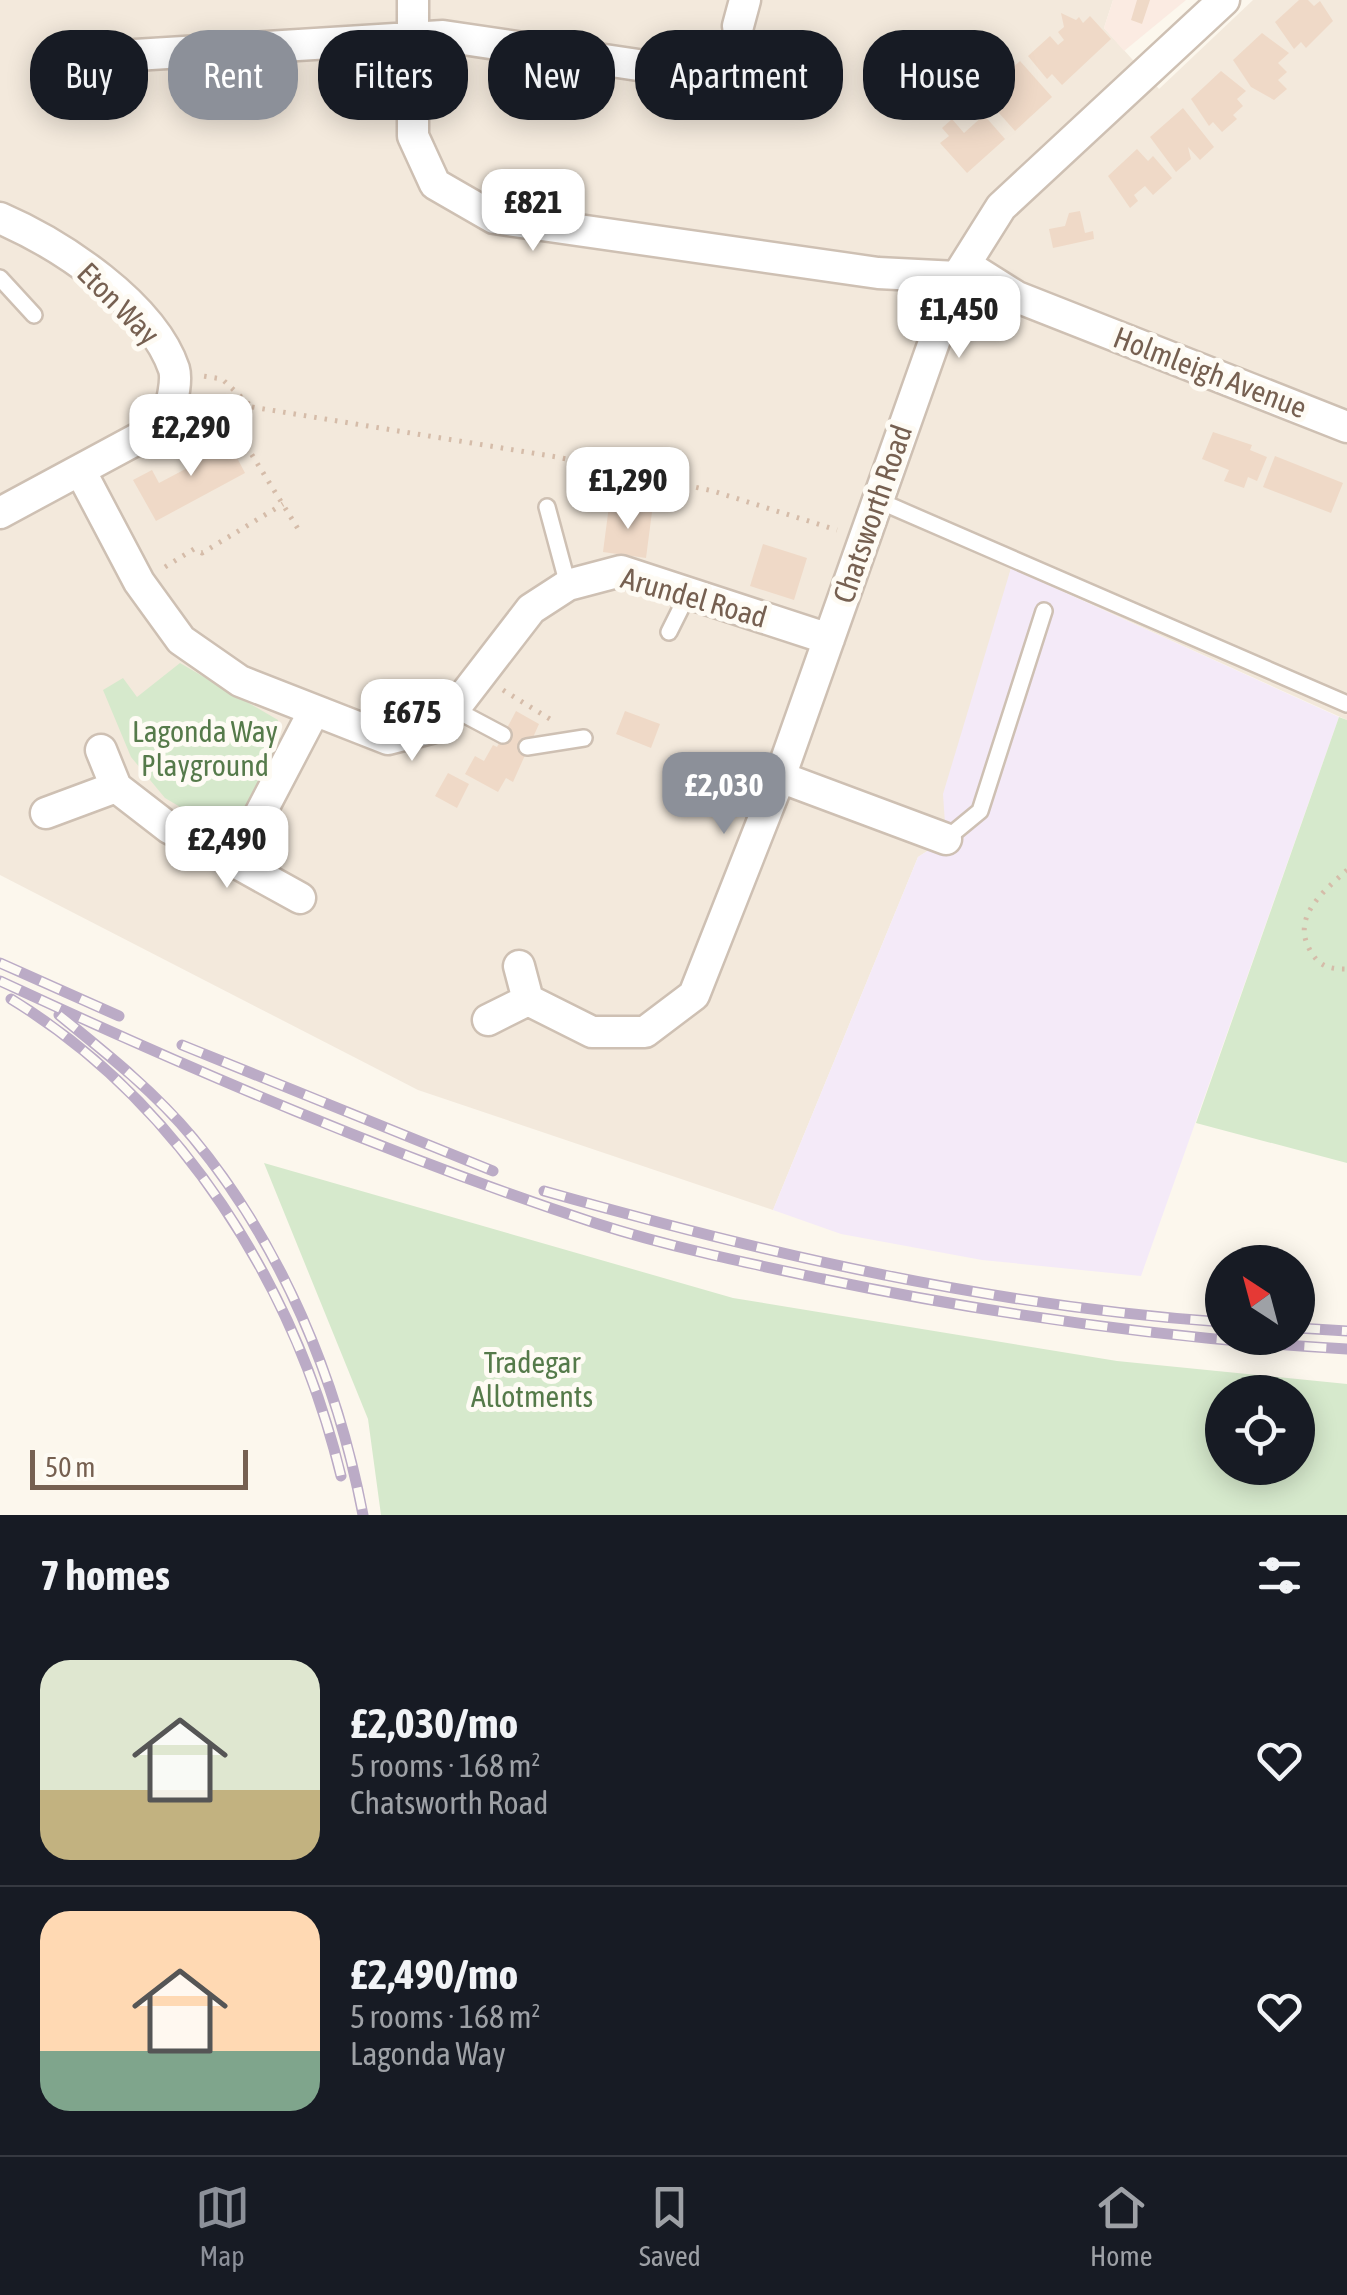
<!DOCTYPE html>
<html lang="en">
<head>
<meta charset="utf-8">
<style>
  body { margin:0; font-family:"Asap Condensed",sans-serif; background:#20242c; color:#f1f3f6; height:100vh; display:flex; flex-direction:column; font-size:38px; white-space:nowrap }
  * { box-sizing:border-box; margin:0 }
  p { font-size:32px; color:#9ea1a6 }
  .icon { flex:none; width:55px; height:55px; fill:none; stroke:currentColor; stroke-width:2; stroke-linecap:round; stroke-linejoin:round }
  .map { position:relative; height:1515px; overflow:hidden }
  .details { display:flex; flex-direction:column; background:#171b24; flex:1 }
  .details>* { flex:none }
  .guide { position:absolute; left:30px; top:30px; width:1288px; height:90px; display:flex; gap:20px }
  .needle { width:65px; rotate:324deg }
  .tools { position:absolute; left:1205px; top:1245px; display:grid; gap:20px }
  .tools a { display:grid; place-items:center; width:110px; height:110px; border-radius:50%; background:#171b24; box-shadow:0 5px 25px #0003; font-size:50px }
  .scale { position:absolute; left:30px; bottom:25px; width:218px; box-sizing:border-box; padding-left:10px; border:5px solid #766051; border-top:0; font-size:28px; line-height:35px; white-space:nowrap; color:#766051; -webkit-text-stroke:8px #fefbf4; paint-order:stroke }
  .price { position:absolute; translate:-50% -85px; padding:0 22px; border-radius:20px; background:#fff; color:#222; font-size:32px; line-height:65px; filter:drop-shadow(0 2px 5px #0008) }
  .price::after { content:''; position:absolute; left:50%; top:60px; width:30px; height:22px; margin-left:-15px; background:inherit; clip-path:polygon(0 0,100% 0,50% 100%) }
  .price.selected { background:#8c9099; color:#fff }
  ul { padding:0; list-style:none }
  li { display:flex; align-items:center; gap:30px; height:250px; padding:0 40px }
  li+li { border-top:2px solid #363941 }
  li span { display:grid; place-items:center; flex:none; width:280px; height:200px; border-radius:30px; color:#555 }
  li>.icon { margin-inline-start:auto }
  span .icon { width:120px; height:120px; fill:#fffc; stroke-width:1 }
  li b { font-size:42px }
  h2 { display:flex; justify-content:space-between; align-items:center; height:120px; padding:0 40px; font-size:42px }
  .tag { padding:0 35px; border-radius:40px; background:#171b24; box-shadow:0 5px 25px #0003; font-size:35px; line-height:90px }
  .tag.selected { background:#8c9099; color:#fff }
  .tab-bar { display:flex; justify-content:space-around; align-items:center; height:140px; border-top:2px solid #363941; background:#171b24; font-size:28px; color:#9ea1a6 }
  .tab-bar a { display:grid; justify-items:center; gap:5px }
  .tab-bar .selected { color:#8c9099 }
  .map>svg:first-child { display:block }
  .residential { fill:#f3e9dc }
  .commercial { fill:#fbebe2 }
  .education { fill:#f4eaf8 }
  .green { fill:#d6e9cc; fill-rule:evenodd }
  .building { fill:#efd9c7 }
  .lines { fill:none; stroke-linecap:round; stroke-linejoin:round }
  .service-casing { stroke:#cec0b3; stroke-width:20 }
  .minor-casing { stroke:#cec0b3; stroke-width:35 }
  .path { stroke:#d5bca9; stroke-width:5; stroke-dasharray:2.5 8; stroke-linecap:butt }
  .service { stroke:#fff; stroke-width:15 }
  .minor { stroke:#fff; stroke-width:30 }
  .rail-casing { stroke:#bbabc6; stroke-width:11 }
  .rail { stroke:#fefbf4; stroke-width:8; stroke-dasharray:22; stroke-linecap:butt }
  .labels { text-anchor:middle; stroke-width:10; stroke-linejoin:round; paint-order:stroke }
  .street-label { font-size:30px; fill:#766051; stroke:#fefbf4 }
  .park-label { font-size:30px; fill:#557a4a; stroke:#fefbf4 }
</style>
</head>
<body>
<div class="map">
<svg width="1347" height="1515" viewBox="0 0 1347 1515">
  <rect width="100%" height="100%" fill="#fcf7ed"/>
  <path class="residential" d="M0 0H1113L1104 28 1159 89 1253 0H1347V720L1011 568 946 839 918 857 773 1210 418 1090 0 875Z"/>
  <path class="commercial" d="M1113 0H1186L1124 51 1104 28Z"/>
  <path class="education" d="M1011 568 1339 717 1141 1276 982 1260 841 1234 773 1210 918 857 946 839 943 794Z"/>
  <path class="green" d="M180 663 278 720 280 745 238 823 219 830 165 798 131 757 103 690 123 678 137 697Z
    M1339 717 1347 720V1163L1196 1123Z
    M264 1163 733 1298 1117 1361 1347 1384V1515H381L368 1419ZM1298 1392V1468H1222V1392Z"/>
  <path class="building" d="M1137 0H1150L1142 24 1131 20Z
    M1299 0H1308L1314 6 1320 1 1333 21 1306 48 1301 42 1294 49 1275 22Z
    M1061 13 1076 20 1079 17 1083 23 1090 16 1111 39 1062 85 1052 74 1047 79 1028 56 1050 36 1058 45 1064 40 1058 32 1064 27Z
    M1262 33 1289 53 1278 63 1287 72 1278 80 1287 89 1274 100 1251 87 1233 60Z
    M1020 61 1052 97 1015 131 983 95Z
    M1221 71 1246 91 1237 99 1243 106 1233 115 1237 119 1222 132 1213 122 1209 126 1191 99Z
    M1183 108 1214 147 1200 160 1188 147 1191 159 1176 172 1150 137Z
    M984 115 1005 139 967 173 940 143 949 136 942 128 952 119 964 133Z
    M1137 149 1148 161 1153 156 1172 178 1153 195 1145 186 1134 195 1138 201 1130 208 1108 176Z
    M1080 211 1085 233 1093 231 1094 239 1053 248 1049 229 1065 226 1069 213Z
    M223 431 245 473 156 521 133 480 152 470 159 483 210 456 203 442Z
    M1213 432 1252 445 1250 450 1267 457 1257 481 1248 477 1244 488 1224 481 1229 470 1202 459Z
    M1275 456 1343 483 1331 513 1263 487Z
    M609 506 652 512 646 558 603 552Z
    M763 544 807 558 794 600 750 586Z
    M516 711 539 724 513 782 506 778 498 792 465 774 475 756 484 761 493 745 497 747Z
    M625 711 660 724 651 748 616 734Z
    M448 773 469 784 457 808 435 796Z"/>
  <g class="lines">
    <g class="service-casing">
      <path id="service" d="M0 278 34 315
        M877 500 1347 704
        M547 507 568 585
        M669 632 689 592
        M454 709 503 735
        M527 747 584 738
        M946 839 980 811 1044 611"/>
    </g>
    <g class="minor-casing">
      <path id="minor" d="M413 0V136L435 184 494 218 878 273 957 277
        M738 26 745 0
        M135 55 443 36 692 73
        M0 218C60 244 152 304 174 369 178 383 170 408 167 423L0 513
        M966 265 1017 297 1347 427
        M81 472 139 582 181 640 240 681 388 739 431 728 454 709 531 609 568 585 621 571 829 639
        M101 750 116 787 169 828 235 862 313 713
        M780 777 957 277 1001 207 1224 0
        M46 813 116 787
        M235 862 300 898
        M519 966 528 1000 592 1032H645L694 995 780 777 946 839
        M488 1020 528 1000"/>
    </g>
    <path class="path" d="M252 407 557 457 713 491 837 530
      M224 410 300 532
      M195 420 224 410 252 407 222 379 203 376
      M165 567 194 549 202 553 283 504
      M503 690 553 721
      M1347 870C1322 893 1288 919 1313 955 1322 968 1332 969 1347 969"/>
    <use href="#service" class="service"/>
    <use href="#minor" class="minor"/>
    <g class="rail-casing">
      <path id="rail" d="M0 963 119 1016
        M0 981C194 1071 392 1156 595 1223 669 1247 747 1263 823 1279 996 1315 1170 1339 1347 1349
        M11 999C180 1102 295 1286 341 1476
        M59 1015C106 1053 154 1091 193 1138 282 1246 337 1379 363 1515
        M182 1045 493 1171
        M544 1191C766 1254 992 1306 1222 1322
        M1298 1328 1347 1331"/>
    </g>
    <use href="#rail" class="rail"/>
  </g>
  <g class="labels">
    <g class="street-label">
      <text transform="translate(118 304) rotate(45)" y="10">Eton Way</text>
      <text transform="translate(1210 373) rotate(21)" y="10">Holmleigh Avenue</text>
      <text transform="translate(873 514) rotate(-71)" y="10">Chatsworth Road</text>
      <text transform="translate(694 598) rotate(16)" y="10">Arundel Road</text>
    </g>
    <g class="park-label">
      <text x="205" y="742">Lagonda Way<tspan x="205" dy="34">Playground</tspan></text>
      <text x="532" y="1373">Tradegar<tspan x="532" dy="34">Allotments</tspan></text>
    </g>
  </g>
</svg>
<div class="tools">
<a><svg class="needle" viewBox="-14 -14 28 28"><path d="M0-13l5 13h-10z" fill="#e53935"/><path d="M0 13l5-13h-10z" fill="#9ea1a6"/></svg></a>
<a><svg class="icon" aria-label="locate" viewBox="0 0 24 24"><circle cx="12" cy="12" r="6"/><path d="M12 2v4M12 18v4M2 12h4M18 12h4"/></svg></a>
</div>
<div class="scale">50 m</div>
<b class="price" style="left:533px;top:254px">£821</b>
<b class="price" style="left:959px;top:361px">£1,450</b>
<b class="price" style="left:191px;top:479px">£2,290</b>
<b class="price" style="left:628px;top:532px">£1,290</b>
<b class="price" style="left:412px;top:764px">£675</b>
<b class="price selected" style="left:724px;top:837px">£2,030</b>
<b class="price" style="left:227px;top:891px">£2,490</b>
<div class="guide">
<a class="tag">Buy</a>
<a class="tag selected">Rent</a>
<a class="tag">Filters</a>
<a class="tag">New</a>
<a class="tag">Apartment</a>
<a class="tag">House</a>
</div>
</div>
<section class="details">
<h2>7 homes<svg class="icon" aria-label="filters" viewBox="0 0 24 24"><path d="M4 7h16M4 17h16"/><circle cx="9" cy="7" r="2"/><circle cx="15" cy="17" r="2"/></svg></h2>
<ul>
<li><span style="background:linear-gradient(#dfe7d0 65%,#c2b280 0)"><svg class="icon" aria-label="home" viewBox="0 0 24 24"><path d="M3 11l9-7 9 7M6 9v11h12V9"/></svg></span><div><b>£2,030/mo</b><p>5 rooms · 168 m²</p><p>Chatsworth Road</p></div><svg class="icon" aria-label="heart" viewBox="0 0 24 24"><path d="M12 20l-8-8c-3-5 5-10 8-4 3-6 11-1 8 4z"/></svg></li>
<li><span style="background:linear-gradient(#ffd9b3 70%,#7fa58c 0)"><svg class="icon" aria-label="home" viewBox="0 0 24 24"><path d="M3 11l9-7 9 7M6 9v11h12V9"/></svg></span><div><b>£2,490/mo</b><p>5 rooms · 168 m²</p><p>Lagonda Way</p></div><svg class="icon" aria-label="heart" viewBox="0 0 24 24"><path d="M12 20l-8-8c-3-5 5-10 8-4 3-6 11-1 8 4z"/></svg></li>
</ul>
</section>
<nav class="tab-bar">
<a class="selected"><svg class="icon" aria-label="map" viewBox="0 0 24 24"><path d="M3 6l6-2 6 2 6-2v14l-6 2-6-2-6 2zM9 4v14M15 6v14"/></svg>Map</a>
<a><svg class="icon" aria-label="saved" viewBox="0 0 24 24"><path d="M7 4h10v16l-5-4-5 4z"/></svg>Saved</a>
<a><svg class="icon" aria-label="home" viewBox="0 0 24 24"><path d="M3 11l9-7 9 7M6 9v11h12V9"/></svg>Home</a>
</nav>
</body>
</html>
